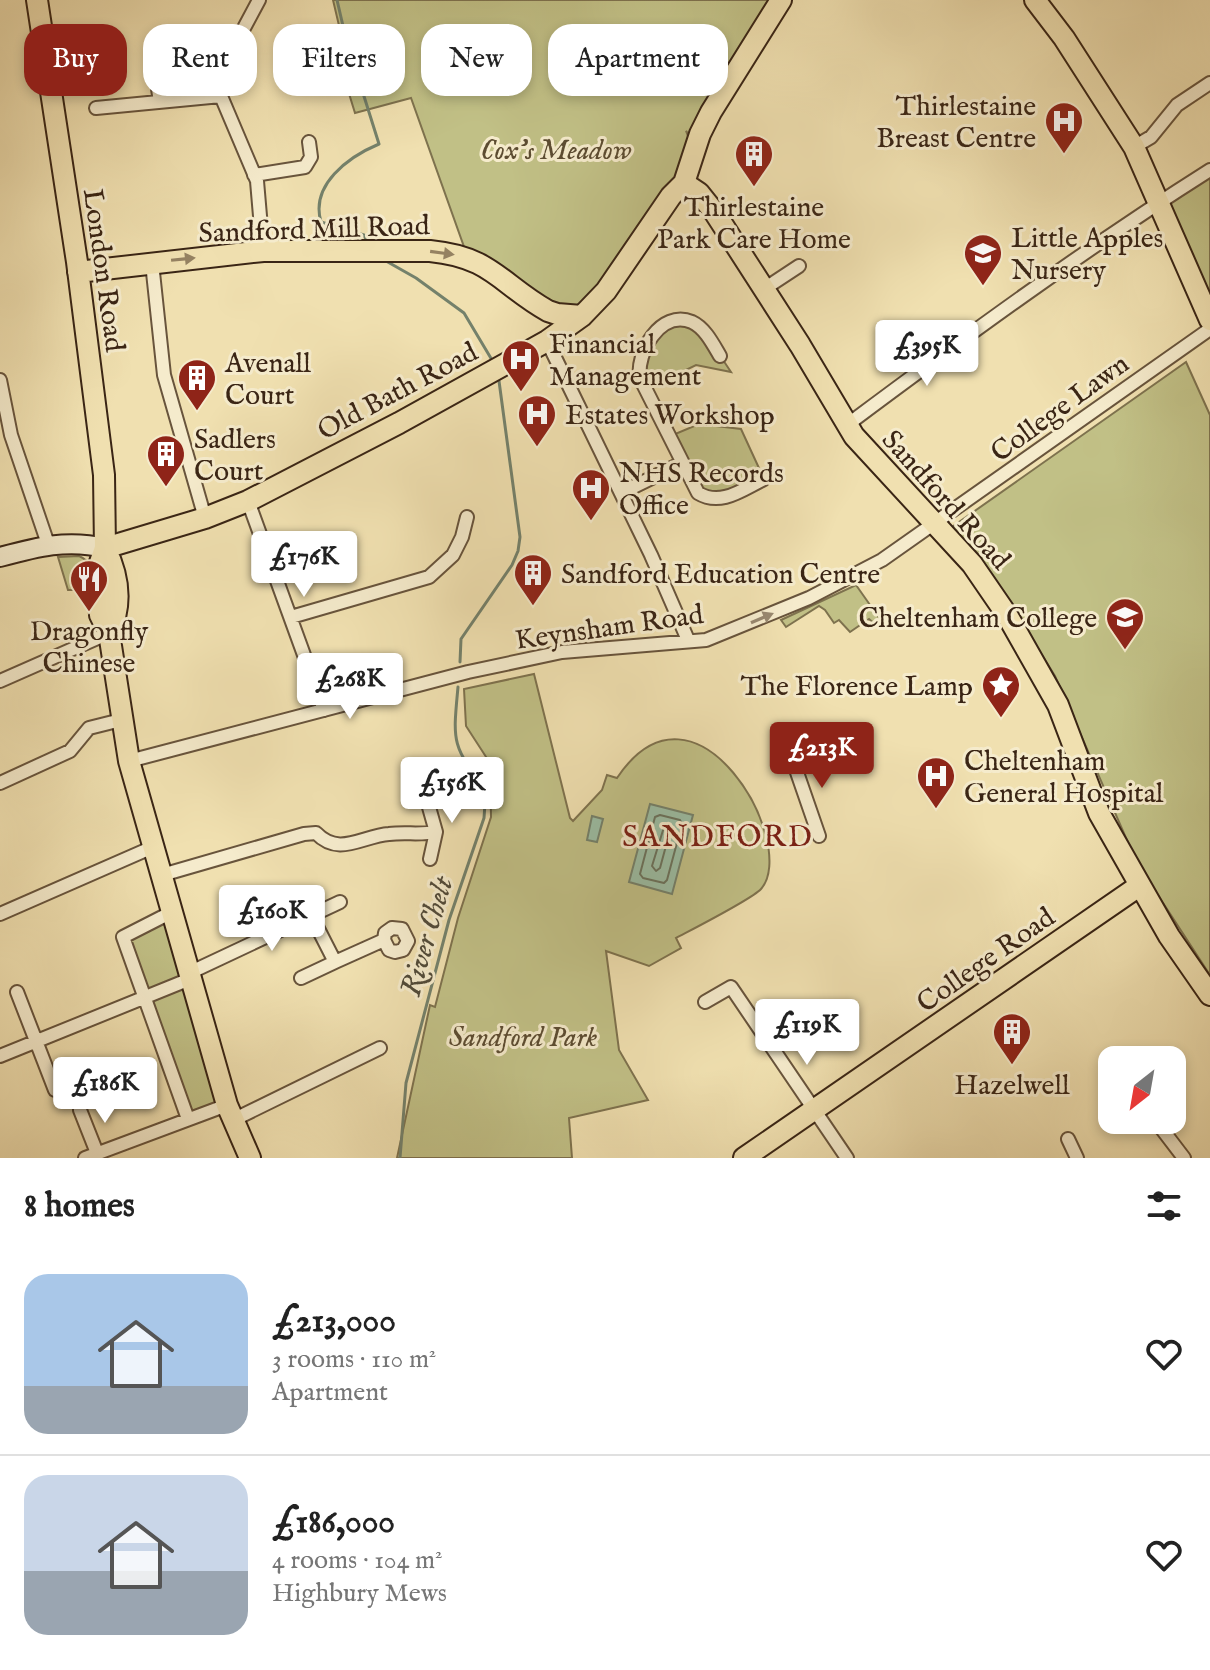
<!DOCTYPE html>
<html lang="en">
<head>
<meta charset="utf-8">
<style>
  body { margin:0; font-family:"IM FELL English",serif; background:#f6f6f6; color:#222; height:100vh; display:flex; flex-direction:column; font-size:30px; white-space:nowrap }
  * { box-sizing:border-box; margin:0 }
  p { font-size:26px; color:#767676 }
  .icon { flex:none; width:44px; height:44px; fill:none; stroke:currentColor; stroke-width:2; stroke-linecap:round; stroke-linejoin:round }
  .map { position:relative; height:1158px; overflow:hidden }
  .panel { display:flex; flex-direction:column; background:#fff; flex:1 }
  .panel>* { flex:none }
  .hud { position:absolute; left:24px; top:24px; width:800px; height:72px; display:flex; gap:16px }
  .needle { width:52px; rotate:211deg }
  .tools { position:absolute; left:1098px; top:1046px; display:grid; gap:16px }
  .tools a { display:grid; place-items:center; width:88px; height:88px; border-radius:16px; background:#fff; box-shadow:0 4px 12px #0003; font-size:40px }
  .price { position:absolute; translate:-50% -68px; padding:0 18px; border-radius:8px; background:#fff; color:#222; font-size:26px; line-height:52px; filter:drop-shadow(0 2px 4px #0008) }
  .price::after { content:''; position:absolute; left:50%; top:48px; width:24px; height:18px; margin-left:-12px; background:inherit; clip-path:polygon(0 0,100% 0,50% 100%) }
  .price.on { background:#8f2418; color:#fff }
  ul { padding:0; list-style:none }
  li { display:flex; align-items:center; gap:24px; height:200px; padding:0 24px }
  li+li { border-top:2px solid #e0e0e0 }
  li span { display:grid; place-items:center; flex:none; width:224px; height:160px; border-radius:24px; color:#555 }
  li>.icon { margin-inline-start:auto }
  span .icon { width:96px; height:96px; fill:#fffc; stroke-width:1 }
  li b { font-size:34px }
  h2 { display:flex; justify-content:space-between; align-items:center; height:96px; padding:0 24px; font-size:34px }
  .pill { padding:0 28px; border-radius:24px; background:#fff; box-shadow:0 4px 12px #0003; font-size:28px; line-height:72px }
  .pill.on { background:#8f2418; color:#fff }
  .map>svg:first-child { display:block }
  .green { fill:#c1c086; stroke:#7e724e; stroke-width:2 }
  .water { fill:#9bbea5; stroke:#74816b; stroke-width:2 }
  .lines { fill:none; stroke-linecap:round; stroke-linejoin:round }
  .shore { stroke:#6a725d; stroke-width:2 }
  .stream { stroke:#74816b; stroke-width:3 }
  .minor-casing { stroke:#68543c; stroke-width:16 }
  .secondary-casing { stroke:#3a2515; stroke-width:22 }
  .primary-casing { stroke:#3a2515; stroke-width:24 }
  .trunk-casing { stroke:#3a2515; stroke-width:24 }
  .minor { stroke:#f5ebcc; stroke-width:12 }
  .secondary { stroke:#f5ebcc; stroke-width:18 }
  .primary { stroke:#f0e0b0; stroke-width:20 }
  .trunk { stroke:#f0e0b0; stroke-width:20 }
  .oneway { fill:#958262 }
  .oneway2 { fill:#988870 }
  .labels { text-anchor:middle; stroke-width:6; stroke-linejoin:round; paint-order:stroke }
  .poi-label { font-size:28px; fill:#3a2515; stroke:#f5ebcc; text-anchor:start }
  .park-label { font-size:28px; font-style:italic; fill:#5c4c31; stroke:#f5ebcc }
  .street-label { font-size:28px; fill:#3a2515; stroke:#f5ebcc }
  .neighbourhood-label { font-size:30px; letter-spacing:2px; fill:#7a1f14; stroke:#f5ebcc }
  .water-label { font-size:30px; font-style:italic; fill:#524b39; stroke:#f5ebcc }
</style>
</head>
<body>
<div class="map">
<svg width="1210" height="1158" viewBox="0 0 1210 1158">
  <rect width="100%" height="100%" fill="#f0e0b0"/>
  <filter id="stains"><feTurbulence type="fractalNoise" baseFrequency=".0025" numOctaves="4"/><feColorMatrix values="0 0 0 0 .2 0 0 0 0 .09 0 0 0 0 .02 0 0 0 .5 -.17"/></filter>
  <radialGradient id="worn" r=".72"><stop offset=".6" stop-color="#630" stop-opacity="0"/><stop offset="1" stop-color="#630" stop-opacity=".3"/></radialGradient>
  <path class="green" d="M333 0H781L696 143 686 131 693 149 682 179 564 329 468 258 411 98 355 113 331 35 341 34Z
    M1210 170V320L1159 202Z
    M680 320 707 336 731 372 696 365 645 390V347Z
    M1186 362 1210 415V975L1137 863 1055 676 993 576 952 527Z
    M699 424 741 429 764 479 707 498 668 437Z
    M79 556C95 563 92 575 93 590H68L58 557Z
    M856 585 882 622 877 626 869 619 850 632 839 620 834 623 825 610 819 606 786 627 781 620Z
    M534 674 570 818 573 821 602 790 607 775 617 778C696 660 800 845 761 889 752 899 691 930 676 938L681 948 649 966 606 951 619 1050 648 1100 569 1118 572 1158H397L430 1005 435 1007 458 918 491 817 490 763 466 726 464 689Z
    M172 912 227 1105 188 1119 123 937Z"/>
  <path class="water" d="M650 804 693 815 672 894 629 882Z
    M592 816 603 819 597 842 587 840Z"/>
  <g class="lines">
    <path class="shore" d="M660 815 680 820 682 824 667 880 664 883 643 878 640 874 655 817Z
      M664 827H668L670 831 660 868 656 871 652 866Z"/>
    <path class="stream" d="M337 0 346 39 379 144C348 157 310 185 321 222L364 235 367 242
      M386 261 416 278 464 313 492 360
      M460 662 461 639 512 565 518 551 520 537 499 381
      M400 1158 406 1083 449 920 484 818 486 789C451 746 453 741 458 687"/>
    <g class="minor-casing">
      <path id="minor" d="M259 0 228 58 221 96 257 181 263 251
        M160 102C158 87 154 70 156 56 160 20 214 37 234 46
        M96 108 221 96
        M1134 147 1151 137 1177 105 1210 83
        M254 175 305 167 311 157 309 142
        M152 263 164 375 205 518
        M764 289 799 266
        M547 341 651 555 688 640
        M720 356C713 344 705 328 692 322 660 309 636 353 640 378L698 493C721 507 743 489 764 479
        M0 380 11 435 48 544
        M847 425C965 337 1085 249 1210 170
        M621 493 682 463
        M248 501 324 710
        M291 617 429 577 453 555 462 537 467 517
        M0 681 109 633
        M791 755 819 836
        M129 761 468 672 562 652 706 640 809 598 882 560 1210 329
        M0 783 70 751 89 728 121 720
        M425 793 436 832 430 859
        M162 875 304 834 316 833C339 857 362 836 389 834 405 832 420 835 436 832
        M172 912 123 937 188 1119
        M0 914 153 847
        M311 915 335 962 384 940 385 933 392 928 402 929 408 941 403 950 395 952 389 950 384 940
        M189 973 340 902
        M301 978 335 962
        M17 992 55 1090
        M705 1002 731 987 847 1158
        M0 1056 190 979
        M80 1110 97 1153
        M233 1120 380 1048
        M1155 1120 1184 1158
        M1068 1139 1077 1158
        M85 1158 227 1105"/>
    </g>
    <g class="secondary-casing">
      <path id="secondary" d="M0 557C37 547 67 539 105 548"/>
    </g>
    <g class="primary-casing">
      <path id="primary" d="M744 1158 1139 886"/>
    </g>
    <g class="trunk-casing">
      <path id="trunk" d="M37 0 77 262 104 475 105 548 98 568 100 615 109 633 129 761 227 1105 250 1158
        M1035 0 1064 38 1134 147 1210 320
        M684 183 699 193 715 213 800 345 854 436 972 564 1007 615 1058 705 1099 813 1169 936 1210 995
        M78 272 263 251H430C492 257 500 284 548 311L557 314 582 316
        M105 548 205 518 248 501 399 423 547 341 582 316 606 291 671 196 684 183 700 134 711 112 781 0
        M105 548C119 576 123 604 109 633"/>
    </g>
    <use href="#minor" class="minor"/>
    <use href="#secondary" class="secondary"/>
    <use href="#primary" class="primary"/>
    <use href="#trunk" class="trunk"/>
  </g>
  <defs><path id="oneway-solid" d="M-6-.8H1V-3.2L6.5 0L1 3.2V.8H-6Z" transform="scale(2)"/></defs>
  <g class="oneway">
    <use href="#oneway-solid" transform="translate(442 253) rotate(8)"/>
    <use href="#oneway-solid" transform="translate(183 259) rotate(-6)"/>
  </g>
  <use class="oneway2" href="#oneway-solid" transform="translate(762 618) rotate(-23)"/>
  <defs>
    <g id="hospital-pin" transform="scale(2)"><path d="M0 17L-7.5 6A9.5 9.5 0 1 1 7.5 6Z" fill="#8f2418" stroke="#f5ebcc"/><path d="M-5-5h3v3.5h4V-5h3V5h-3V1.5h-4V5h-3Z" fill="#fff"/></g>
    <g id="building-pin" transform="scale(2)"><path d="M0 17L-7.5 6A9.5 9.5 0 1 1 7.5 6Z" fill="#8f2418" stroke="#f5ebcc"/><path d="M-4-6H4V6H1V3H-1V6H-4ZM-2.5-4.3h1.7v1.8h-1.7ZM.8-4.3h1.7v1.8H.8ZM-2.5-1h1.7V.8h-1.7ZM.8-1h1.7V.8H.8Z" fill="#fff"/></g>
    <g id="school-pin" transform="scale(2)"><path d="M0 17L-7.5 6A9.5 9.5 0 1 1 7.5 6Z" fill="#8f2418" stroke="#f5ebcc"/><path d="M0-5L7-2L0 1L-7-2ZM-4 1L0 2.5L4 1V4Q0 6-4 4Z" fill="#fff"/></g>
    <g id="restaurant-pin" transform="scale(2)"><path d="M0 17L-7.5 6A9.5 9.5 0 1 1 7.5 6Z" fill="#8f2418" stroke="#f5ebcc"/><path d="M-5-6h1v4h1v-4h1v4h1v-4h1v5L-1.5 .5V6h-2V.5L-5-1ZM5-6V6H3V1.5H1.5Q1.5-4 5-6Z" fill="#fff"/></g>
    <g id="sight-pin" transform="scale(2)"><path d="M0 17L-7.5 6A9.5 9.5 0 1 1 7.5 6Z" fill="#8f2418" stroke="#f5ebcc"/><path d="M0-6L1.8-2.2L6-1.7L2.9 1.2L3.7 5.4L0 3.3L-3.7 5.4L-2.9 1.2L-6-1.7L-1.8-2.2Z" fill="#fff"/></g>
  </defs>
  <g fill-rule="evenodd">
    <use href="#hospital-pin" x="1064" y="121"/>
    <use href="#building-pin" x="754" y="154"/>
    <use href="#school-pin" x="983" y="253"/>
    <use href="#hospital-pin" x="521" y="359"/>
    <use href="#building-pin" x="197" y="378"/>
    <use href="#hospital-pin" x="537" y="414"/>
    <use href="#building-pin" x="166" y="454"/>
    <use href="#hospital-pin" x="591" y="488"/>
    <use href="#building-pin" x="533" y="573"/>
    <use href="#restaurant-pin" x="89" y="579"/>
    <use href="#school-pin" x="1125" y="617"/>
    <use href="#sight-pin" x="1001" y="685"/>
    <use href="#hospital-pin" x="936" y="776"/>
    <use href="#building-pin" x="1012" y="1032"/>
  </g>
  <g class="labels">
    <g class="poi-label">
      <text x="1036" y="115" text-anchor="end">Thirlestaine<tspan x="1036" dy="32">Breast Centre</tspan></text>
      <text x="754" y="216" text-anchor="middle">Thirlestaine<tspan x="754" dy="32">Park Care Home</tspan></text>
      <text x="1011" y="247">Little Apples<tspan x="1011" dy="32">Nursery</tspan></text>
      <text x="549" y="353">Financial<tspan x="549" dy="32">Management</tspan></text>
      <text x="225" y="372">Avenall<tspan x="225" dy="32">Court</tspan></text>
      <text x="565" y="424">Estates Workshop</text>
      <text x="194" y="448">Sadlers<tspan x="194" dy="32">Court</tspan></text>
      <text x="619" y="482">NHS Records<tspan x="619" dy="32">Office</tspan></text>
      <text x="561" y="583">Sandford Education Centre</text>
      <text x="1097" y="627" text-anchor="end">Cheltenham College</text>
      <text x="89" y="640" text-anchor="middle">Dragonfly<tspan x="89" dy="32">Chinese</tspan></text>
      <text x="973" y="695" text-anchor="end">The Florence Lamp</text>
      <text x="964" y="770">Cheltenham<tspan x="964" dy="32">General Hospital</tspan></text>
      <text x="1012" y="1094" text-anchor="middle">Hazelwell</text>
    </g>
    <g class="park-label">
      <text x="556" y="159">Cox's Meadow</text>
      <text x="523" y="1046">Sandford Park</text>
    </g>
    <g class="street-label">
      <text transform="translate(314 228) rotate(-2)" y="10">Sandford Mill Road</text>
      <text transform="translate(105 270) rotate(82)" y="10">London Road</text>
      <text transform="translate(397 390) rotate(-28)" y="10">Old Bath Road</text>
      <text transform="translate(1059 407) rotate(-36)" y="10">College Lawn</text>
      <text transform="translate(947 499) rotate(48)" y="10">Sandford Road</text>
      <text transform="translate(609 626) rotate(-8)" y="10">Keynsham Road</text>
      <text transform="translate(985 959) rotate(-35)" y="10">College Road</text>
    </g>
    <g class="neighbourhood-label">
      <text x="718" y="846">SANDFORD</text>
    </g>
    <g class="water-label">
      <text transform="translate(426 936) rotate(-74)" y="10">River Chelt</text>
    </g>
  </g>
  <rect width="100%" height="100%" filter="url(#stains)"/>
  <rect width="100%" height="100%" fill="url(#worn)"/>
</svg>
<div class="tools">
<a><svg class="needle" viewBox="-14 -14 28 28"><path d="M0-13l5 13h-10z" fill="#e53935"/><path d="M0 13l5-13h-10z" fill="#767676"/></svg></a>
</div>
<b class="price" style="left:927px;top:388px">£395K</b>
<b class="price" style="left:304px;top:599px">£176K</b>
<b class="price" style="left:350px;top:721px">£268K</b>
<b class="price on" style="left:822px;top:790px">£213K</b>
<b class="price" style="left:452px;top:825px">£156K</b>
<b class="price" style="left:272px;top:953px">£160K</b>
<b class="price" style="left:807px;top:1067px">£119K</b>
<b class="price" style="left:105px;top:1125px">£186K</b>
<div class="hud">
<a class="pill on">Buy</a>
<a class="pill">Rent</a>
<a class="pill">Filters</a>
<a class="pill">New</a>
<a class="pill">Apartment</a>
</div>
</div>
<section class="panel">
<h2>8 homes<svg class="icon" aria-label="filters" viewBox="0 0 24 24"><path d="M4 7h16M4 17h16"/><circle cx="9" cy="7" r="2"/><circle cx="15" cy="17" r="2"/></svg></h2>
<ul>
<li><span style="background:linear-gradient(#a9c7e8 70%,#9aa5b1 0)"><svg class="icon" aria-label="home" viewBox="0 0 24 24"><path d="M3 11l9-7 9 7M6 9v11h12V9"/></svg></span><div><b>£213,000</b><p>3 rooms · 110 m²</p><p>Apartment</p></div><svg class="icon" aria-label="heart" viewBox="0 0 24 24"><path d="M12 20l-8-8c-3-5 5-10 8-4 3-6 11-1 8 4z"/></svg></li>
<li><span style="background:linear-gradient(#c9d6e8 60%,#9aa5b1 0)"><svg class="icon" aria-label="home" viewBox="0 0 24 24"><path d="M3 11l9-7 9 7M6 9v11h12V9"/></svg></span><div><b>£186,000</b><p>4 rooms · 104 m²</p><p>Highbury Mews</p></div><svg class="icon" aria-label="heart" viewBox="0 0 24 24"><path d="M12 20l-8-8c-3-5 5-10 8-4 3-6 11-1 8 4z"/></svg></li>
</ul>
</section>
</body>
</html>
